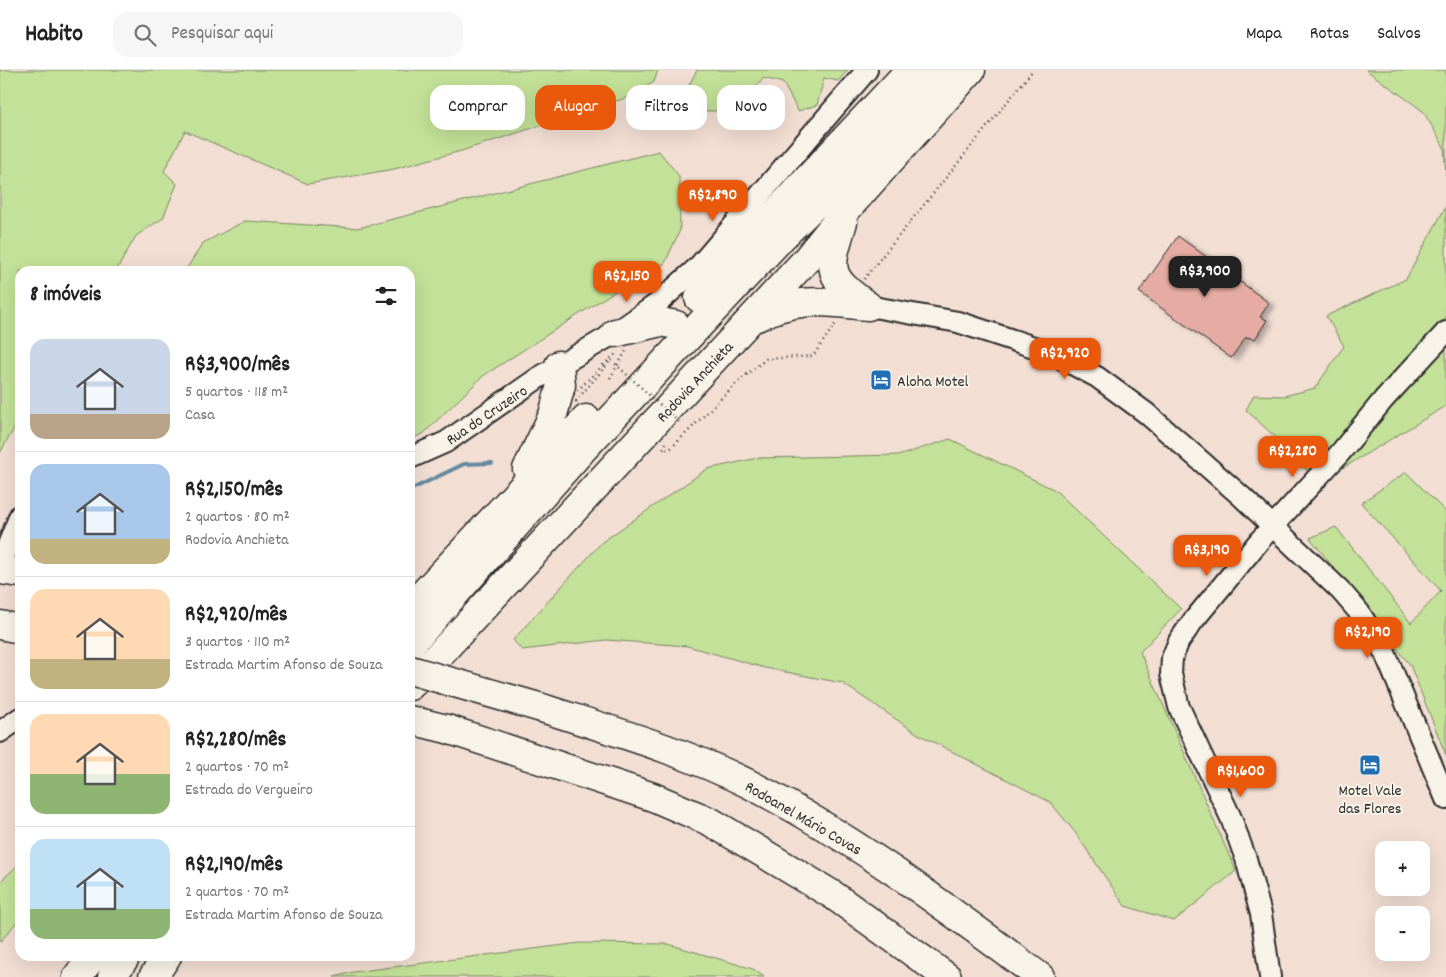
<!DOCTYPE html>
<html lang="pt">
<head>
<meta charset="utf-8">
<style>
  body { margin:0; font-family:Dekko,sans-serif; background:#f6f6f6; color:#222; height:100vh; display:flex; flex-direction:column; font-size:19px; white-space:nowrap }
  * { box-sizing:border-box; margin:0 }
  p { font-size:16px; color:#767676 }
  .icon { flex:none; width:28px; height:28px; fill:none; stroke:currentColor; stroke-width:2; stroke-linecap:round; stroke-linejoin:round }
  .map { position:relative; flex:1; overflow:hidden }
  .details { position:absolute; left:15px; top:196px; width:400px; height:695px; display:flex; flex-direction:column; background:#fff; border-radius:15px; box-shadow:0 5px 20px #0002 }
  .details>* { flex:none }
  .banner { position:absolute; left:430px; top:15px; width:475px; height:45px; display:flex; gap:10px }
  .fabs { position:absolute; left:1375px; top:771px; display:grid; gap:10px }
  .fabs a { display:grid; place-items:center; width:55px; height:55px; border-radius:10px; background:#fff; box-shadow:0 5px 20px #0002; font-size:25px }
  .price { position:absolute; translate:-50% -42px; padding:0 11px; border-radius:10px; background:#ea580c; color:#fff; font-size:16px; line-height:32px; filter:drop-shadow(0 1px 2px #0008) }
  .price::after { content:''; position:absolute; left:50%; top:30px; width:15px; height:11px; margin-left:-8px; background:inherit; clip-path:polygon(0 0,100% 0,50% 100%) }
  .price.on { background:#222; color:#fff }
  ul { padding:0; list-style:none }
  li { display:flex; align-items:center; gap:15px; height:125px; padding:0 15px }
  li+li { border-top:1px solid #e0e0e0 }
  li span { display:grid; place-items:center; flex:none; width:140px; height:100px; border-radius:15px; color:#555 }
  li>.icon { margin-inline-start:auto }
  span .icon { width:60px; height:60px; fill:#fffc; stroke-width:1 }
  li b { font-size:21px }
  h2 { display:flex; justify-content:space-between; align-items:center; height:60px; padding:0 15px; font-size:21px }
  .tag { padding:0 18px; border-radius:15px; background:#fff; box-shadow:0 5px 20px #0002; font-size:18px; line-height:45px }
  .tag.on { background:#ea580c; color:#fff }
  header { display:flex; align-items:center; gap:30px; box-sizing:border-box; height:70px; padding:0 25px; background:#fff; border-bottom:1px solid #e0e0e0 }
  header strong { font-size:24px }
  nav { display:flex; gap:28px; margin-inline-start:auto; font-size:18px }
  .search { width:350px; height:45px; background:#f6f6f6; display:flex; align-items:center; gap:12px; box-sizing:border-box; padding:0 18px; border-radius:15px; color:#767676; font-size:19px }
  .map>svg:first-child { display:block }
  .green { fill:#c3e198; stroke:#778662 }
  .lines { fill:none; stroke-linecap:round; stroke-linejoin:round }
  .stream { stroke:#66899f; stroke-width:4 }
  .building { fill:#e6aca3; stroke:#2b2b2b; filter:url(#shadow) }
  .minor-casing { stroke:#2b2b2b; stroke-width:24 }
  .highway-casing { stroke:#2b2b2b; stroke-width:31 }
  .path { stroke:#2b2b2b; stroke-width:2.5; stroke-dasharray:1 4; stroke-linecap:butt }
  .minor { stroke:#f7f3e8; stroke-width:20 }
  .highway { stroke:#f7f3e8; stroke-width:28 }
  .highway-bridge-casing { stroke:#2b2b2b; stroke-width:31; stroke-linecap:butt }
  .path-bridge { stroke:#2b2b2b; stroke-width:2.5; stroke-dasharray:1 4; stroke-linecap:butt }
  .highway-bridge { stroke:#f7f3e8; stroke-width:28 }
  .labels { text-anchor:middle; stroke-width:4; stroke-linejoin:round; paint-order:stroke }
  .poi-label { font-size:16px; fill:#2b2b2b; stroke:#f7f3e8; text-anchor:start }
  .street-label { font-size:16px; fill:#2b2b2b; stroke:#f7f3e8 }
</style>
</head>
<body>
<header>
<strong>Habito</strong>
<div class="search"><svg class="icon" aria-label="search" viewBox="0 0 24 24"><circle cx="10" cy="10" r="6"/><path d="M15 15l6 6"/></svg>Pesquisar aqui</div>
<nav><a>Mapa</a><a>Rotas</a><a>Salvos</a></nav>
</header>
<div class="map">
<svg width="1446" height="907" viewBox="0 0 1446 907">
  <defs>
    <filter id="shadow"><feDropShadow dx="5.5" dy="3" stdDeviation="2.5" flood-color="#0004"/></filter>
  </defs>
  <rect width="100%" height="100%" fill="#f2ded3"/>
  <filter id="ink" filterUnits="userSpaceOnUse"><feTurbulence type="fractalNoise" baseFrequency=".02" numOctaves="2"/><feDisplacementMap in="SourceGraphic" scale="10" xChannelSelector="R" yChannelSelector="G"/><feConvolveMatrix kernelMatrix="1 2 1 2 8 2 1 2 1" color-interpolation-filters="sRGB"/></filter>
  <g filter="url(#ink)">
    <path class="green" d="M0 0H658L654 12 629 27 461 81 394 99 308 114 185 61 164 101 177 114 163 148 136 166 116 201H20V348L0 383Z
      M697 0H848L838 11 824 8 817 35 798 41 783 13 764 8 735 41H686L679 34Z
      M1366 0H1446V105L1444 77 1423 41Z
      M659 81 679 106 680 160 665 193 609 225 483 306 423 364 410 369V201H185L203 173 245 151 358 158Z
      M1446 136V336L1318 413 1286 377 1246 340 1254 325 1284 326 1315 318 1344 276 1326 246 1406 209Z
      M950 369 1055 420 1181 539 1140 582 1236 801 1174 851 1125 836 1074 761 1050 732 918 664 842 613 765 598 687 576 606 570 522 580 513 570 602 472 707 399 758 388 901 385Z
      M1406 402 1446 442V685L1410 595 1310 468 1336 457 1411 553 1441 521 1361 433Z
      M20 793V848L0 872V812Z
      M580 873 668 874 753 899 764 907H334L353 902Z"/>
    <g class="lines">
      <path class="stream" d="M410 420 464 394 492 393"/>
    </g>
    <path class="building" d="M1178 166 1269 233 1260 247 1267 250 1255 269 1246 267 1231 288 1139 222Z"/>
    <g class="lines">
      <g class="minor-casing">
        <path id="minor" d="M868 236 958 252 1049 282 1097 307 1146 343 1241 426 1340 520 1359 542 1385 583 1446 729
          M410 388 446 372 538 308 615 263 658 233 698 197 867 0
          M0 495 20 445
          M0 662 20 648
          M1270 907 1261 844 1246 789 1231 748 1179 637 1171 604 1172 588 1179 571 1193 551 1260 470 1340 383 1384 329 1446 262"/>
      </g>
      <g class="highway-casing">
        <path id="highway" d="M843 152C828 201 826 206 868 236
          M699 228 767 152 910 0
          M757 247C796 226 826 232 868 236
          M615 263 661 252 676 255
          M527 399 553 345 561 315 559 295
          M0 500 20 503
          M410 538 586 349
          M0 555 20 559
          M410 575 583 379 783 166 840 110 938 0
          M410 616 806 190 847 139 971 0
          M542 638C613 661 684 681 751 715 854 768 947 838 1040 907
          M410 650 447 659 653 727 711 752 833 825 947 907
          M77 907 93 886
          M112 907 126 886
          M153 907 167 886"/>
      </g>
      <path class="path" d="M864 209 1033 0
        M603 295 617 283
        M610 308 626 281
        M666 373 663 379H670L740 310 766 289 813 286 836 253"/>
      <use href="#minor" class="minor"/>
      <use href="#highway" class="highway"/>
      <g class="highway-bridge-casing">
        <path id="highway-bridge" d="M410 600 542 638"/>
      </g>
      <path class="path-bridge" d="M603 295 572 326 576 331 611 290 680 353"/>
      <use href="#highway-bridge" class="highway-bridge"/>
    </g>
  </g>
  <defs>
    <g id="hotel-square" transform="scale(1.125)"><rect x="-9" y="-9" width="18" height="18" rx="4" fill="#1f6fb2" stroke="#f7f3e8"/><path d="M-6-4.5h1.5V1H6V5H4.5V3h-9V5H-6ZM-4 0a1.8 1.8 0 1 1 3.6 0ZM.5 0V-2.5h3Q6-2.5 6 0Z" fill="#fff"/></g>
  </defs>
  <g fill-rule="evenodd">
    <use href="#hotel-square" x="881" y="310"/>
    <use href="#hotel-square" x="1370" y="695"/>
  </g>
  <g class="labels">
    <g class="poi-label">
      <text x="897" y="316">Aloha Motel</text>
      <text x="1370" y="725" text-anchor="middle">Motel Vale<tspan x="1370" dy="18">das Flores</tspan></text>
    </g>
    <g class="street-label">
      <text transform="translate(694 311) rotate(-47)" y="6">Rodovia Anchieta</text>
      <text transform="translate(486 344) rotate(-34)" y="6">Rua do Cruzeiro</text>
      <text transform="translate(804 747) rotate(30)" y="6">Rodoanel Mário Covas</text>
    </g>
  </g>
</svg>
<div class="fabs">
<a>+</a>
<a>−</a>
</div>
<b class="price" style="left:713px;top:152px">R$2,890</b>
<b class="price on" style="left:1205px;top:228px">R$3,900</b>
<b class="price" style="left:627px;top:233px">R$2,150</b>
<b class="price" style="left:1065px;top:310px">R$2,920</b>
<b class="price" style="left:1293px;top:408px">R$2,280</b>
<b class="price" style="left:1207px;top:507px">R$3,190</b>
<b class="price" style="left:1368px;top:589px">R$2,190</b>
<b class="price" style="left:1241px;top:728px">R$1,600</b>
<div class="banner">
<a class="tag">Comprar</a>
<a class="tag on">Alugar</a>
<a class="tag">Filtros</a>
<a class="tag">Novo</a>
</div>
<section class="details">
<h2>8 imóveis<svg class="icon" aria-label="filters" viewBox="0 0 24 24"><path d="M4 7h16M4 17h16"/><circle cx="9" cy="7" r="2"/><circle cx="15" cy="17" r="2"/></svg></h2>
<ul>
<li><span style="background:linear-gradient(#c9d6e8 75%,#b9a48a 0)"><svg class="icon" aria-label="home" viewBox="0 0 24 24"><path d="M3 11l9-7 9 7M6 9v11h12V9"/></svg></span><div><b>R$3,900/mês</b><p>5 quartos · 118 m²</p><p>Casa</p></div></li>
<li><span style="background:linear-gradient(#a9c7e8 75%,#c2b280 0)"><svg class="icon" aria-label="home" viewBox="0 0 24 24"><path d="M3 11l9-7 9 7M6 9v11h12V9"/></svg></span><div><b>R$2,150/mês</b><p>2 quartos · 80 m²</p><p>Rodovia Anchieta</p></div></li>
<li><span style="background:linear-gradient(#ffd9b3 70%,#c2b280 0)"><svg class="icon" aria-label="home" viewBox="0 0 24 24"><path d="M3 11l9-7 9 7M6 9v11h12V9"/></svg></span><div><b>R$2,920/mês</b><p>3 quartos · 110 m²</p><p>Estrada Martim Afonso de Souza</p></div></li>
<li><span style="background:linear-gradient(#ffd9b3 60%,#8fb573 0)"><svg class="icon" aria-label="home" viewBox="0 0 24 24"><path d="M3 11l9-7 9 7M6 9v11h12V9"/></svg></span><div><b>R$2,280/mês</b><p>2 quartos · 70 m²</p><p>Estrada do Vergueiro</p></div></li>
<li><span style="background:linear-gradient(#bfe0f5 70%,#8fb573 0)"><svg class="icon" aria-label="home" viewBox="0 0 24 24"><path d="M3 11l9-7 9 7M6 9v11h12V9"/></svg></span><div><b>R$2,190/mês</b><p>2 quartos · 70 m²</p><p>Estrada Martim Afonso de Souza</p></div></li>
</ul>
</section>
</div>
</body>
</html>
